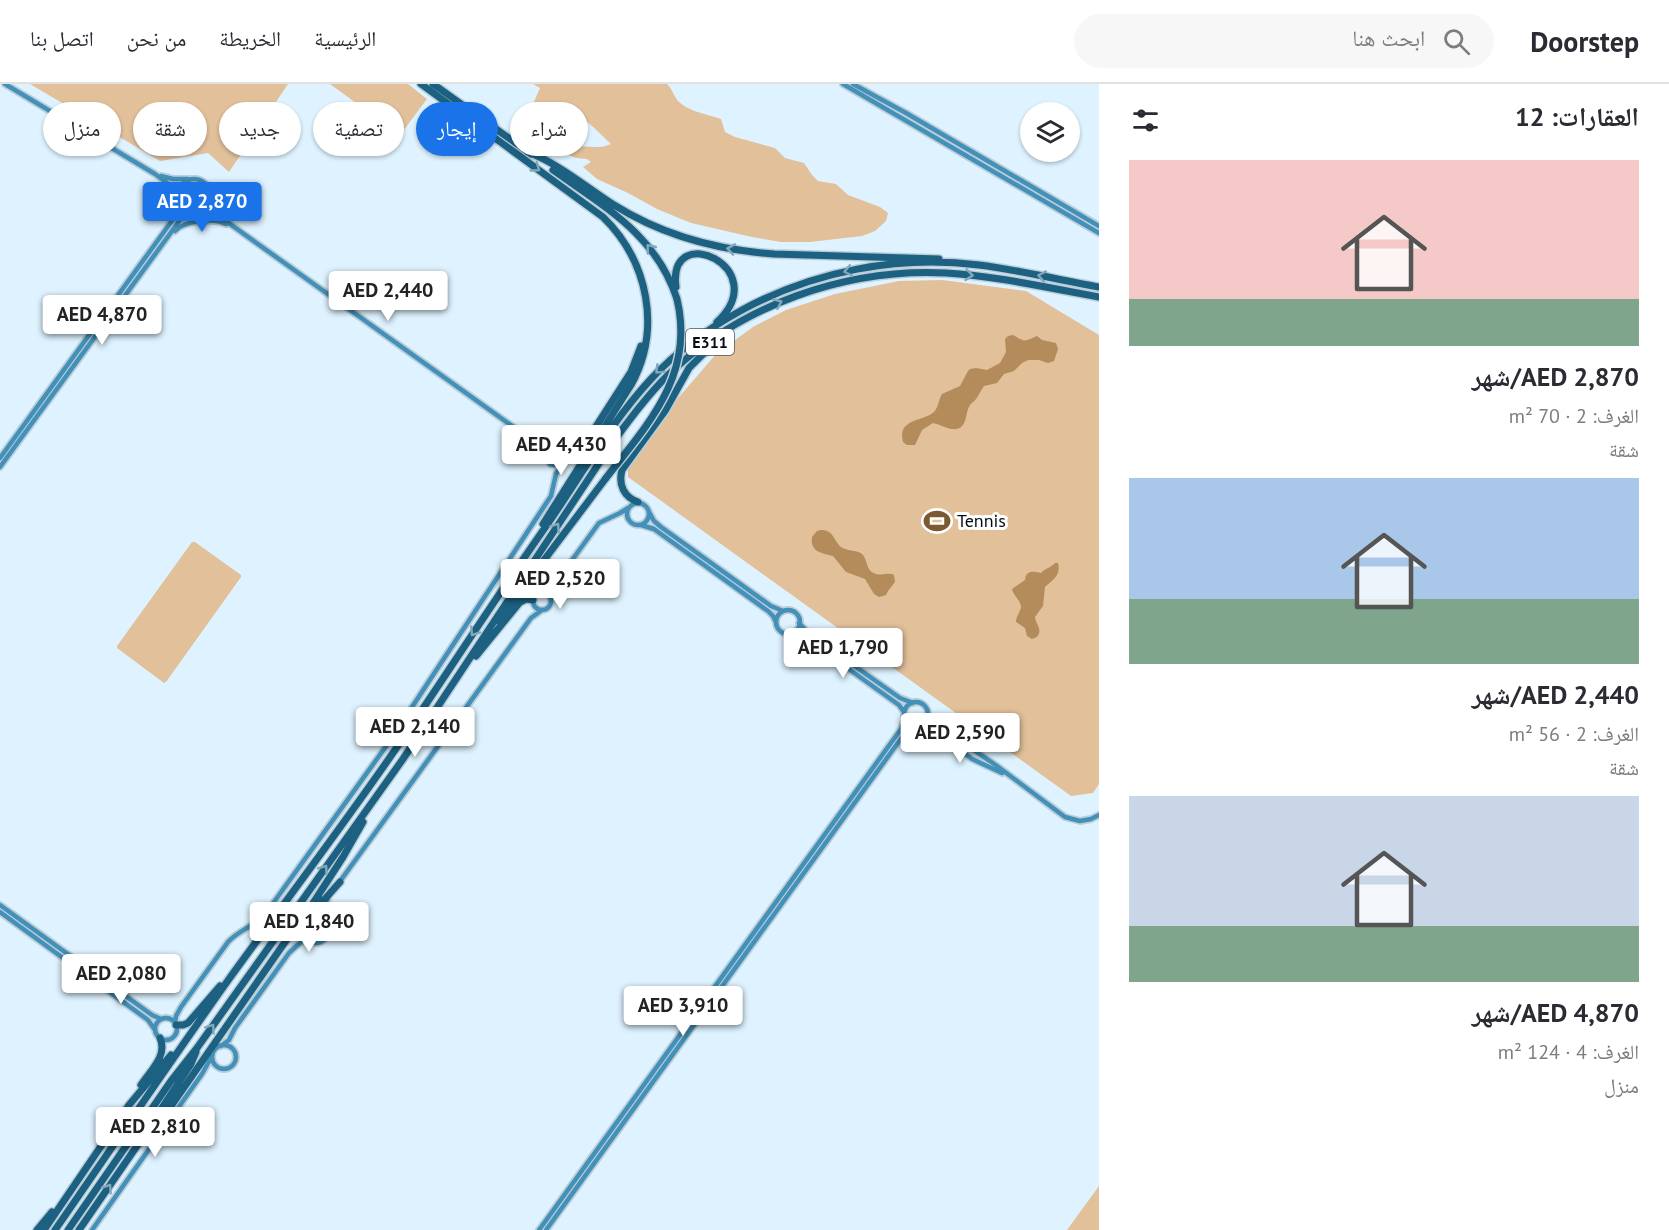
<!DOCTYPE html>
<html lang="ar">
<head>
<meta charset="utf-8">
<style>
  body { margin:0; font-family:"PT Sans","Noto Naskh Arabic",sans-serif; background:#f7f7f7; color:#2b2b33; direction:rtl; height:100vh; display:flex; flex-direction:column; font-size:22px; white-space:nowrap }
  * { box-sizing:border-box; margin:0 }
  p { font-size:20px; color:#7c7c81 }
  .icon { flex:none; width:33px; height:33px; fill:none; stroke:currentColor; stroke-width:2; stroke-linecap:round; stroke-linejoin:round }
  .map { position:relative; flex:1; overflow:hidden; direction:ltr }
  .drawer { display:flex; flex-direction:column; background:#fff; width:570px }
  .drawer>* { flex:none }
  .hud { position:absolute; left:18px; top:18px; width:570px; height:54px; direction:rtl; display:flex; gap:12px }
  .controls { position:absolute; left:1020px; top:18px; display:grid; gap:12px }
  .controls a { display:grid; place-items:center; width:60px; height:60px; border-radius:50%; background:#fff; box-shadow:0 2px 4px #0004; font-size:30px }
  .price { position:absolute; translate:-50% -51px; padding:0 14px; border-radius:6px; background:#fff; color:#222; font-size:20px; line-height:39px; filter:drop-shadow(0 2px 3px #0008) }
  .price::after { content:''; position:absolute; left:50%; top:36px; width:18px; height:14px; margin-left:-9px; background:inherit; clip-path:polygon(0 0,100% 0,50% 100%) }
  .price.current { background:#1a73e8; color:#fff }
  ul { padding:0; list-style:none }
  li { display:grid; align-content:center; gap:12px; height:318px; padding:0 30px }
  li span { display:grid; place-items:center; height:186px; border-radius:0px; color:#555 }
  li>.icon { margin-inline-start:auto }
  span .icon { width:108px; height:108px; fill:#fffc; stroke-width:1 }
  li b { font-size:26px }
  h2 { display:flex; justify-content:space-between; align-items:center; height:72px; padding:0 30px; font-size:26px }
  .tag { padding:0 21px; border-radius:27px; background:#fff; box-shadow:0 2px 4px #0004; font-size:21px; line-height:54px }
  .tag.current { background:#1a73e8; color:#fff }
  header { display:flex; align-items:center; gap:36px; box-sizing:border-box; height:84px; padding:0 30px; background:#fff; border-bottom:2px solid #e1e1e2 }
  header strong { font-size:28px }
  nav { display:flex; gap:33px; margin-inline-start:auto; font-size:21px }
  .search { width:420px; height:54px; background:#f7f7f7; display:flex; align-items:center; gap:15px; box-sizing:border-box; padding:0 21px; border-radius:33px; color:#7c7c81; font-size:22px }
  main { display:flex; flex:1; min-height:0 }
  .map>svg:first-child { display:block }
  .green { fill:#e1c09a }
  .water { fill:#b48b5a }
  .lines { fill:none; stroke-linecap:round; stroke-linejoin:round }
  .secondary-casing { stroke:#bbced9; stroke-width:8 }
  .highway-casing { stroke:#bbced9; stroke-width:10 }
  .secondary { stroke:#4390b8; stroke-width:4.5 }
  .highway { stroke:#1c6182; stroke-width:7 }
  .highway-bridge-casing { stroke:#bbced9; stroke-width:10; stroke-linecap:butt }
  .highway-bridge { stroke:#1c6182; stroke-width:7 }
  .oneway { stroke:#82a8ba }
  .labels { text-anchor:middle; stroke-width:6; stroke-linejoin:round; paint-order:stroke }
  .shield { fill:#fff; stroke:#4f565a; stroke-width:1.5 }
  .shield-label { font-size:16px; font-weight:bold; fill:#030d13 }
  .poi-label { font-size:18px; fill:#030d13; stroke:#fff; text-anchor:start }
</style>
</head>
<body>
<header>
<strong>Doorstep</strong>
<div class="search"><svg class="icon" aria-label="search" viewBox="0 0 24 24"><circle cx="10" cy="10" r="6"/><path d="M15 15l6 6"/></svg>ابحث هنا</div>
<nav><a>الرئيسية</a><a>الخريطة</a><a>من نحن</a><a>اتصل بنا</a></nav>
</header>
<main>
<section class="drawer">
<h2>العقارات: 12<svg class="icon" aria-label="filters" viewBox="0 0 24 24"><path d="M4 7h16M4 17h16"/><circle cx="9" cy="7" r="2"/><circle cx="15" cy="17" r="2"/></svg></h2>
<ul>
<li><span style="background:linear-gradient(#f6c9c9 75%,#7fa58c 0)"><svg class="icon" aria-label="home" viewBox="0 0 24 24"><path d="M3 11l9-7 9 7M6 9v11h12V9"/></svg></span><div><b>AED 2,870/شهر</b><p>الغرف: 2 · 70 m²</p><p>شقة</p></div></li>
<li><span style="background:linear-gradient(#a9c7e8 65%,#7fa58c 0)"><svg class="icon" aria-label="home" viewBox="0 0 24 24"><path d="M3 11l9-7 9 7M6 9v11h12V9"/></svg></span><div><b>AED 2,440/شهر</b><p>الغرف: 2 · 56 m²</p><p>شقة</p></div></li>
<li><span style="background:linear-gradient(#c9d6e8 70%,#7fa58c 0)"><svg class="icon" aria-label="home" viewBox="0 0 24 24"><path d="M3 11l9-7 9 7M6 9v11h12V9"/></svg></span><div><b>AED 4,870/شهر</b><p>الغرف: 4 · 124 m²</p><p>منزل</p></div></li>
</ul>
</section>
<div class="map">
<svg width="1099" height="1146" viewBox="0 0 1099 1146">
  <rect width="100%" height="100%" fill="#def3ff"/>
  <path class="green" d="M30 0H288L229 88 208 69 160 77Z
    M330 0H408L427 15 400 51Z
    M533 0H667C672 5 674 12 678 17 689 28 707 30 721 35L725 48 735 53 775 64 785 74 804 79 812 91 818 97 836 100 848 111 880 123 888 129 886 137 875 147 862 152 810 158H781L752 153 691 139 657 125 628 109 597 95 583 83 591 78 587 75 576 74 564 69C581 56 594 68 611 60 600 50 580 28 566 25 558 23 551 24 542 26L534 18 540 4Z
    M942 196 1026 207 1099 251V700L1093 709 1071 712 628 393V383L672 321 717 269 753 243 786 226 835 210 899 197Z
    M192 458H195L241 491V493L166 598 164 599 117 564V562Z
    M1099 1102V1146H1067Z"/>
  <path class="water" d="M1013 251C1026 258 1023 258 1037 252L1042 256 1056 259 1058 265 1054 277 1048 279 1039 276H1028L1022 279 1014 287 1004 290 997 299 984 302C981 306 979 311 976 315 975 317 971 319 970 321 964 330 969 347 951 345 945 344 939 340 933 339L922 346 915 361H907L903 358C897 334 923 338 934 328 939 322 938 317 942 310L960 302 968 287 970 285 976 284 987 286 1000 279 1006 268 1005 255 1008 252Z
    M821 446C834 446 833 456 841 463 848 468 858 465 863 471 868 478 866 487 876 490 882 492 887 488 894 491L895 498 888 507 886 511 879 513 874 510 865 495 846 488 833 472C821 469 810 468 812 453L817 447Z
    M1055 479H1058C1061 492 1053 495 1045 503L1043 522 1035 533C1036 541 1043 545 1037 553L1032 555 1027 552 1025 544 1016 538C1016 532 1020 529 1021 523 1021 517 1013 511 1012 505L1025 496C1026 486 1033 487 1041 489 1045 484 1049 485 1055 479Z"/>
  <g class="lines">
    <g class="secondary-casing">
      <path id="secondary" d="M5 0 155 90 170 101 178 112
        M843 0 1099 149
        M853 0 906 29 1099 142
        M161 92 173 95H188
        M178 111a16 16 0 1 1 32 0a16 16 0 1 1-32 0Z
        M212 112 217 123 224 133
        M197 127 216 131 230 140 533 357 539 363 545 372
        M175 147C184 137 213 133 226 140
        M535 357C543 360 554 357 561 360 575 367 566 385 550 380L545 372 546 364 553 359
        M0 374 174 134 178 127 179 117
        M0 383 180 136 193 127
        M627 430a11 11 0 1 1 22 0a11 11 0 1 1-22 0Z
        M649 428 654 437 661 443 771 522 783 527
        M641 441 654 445 768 527 773 532 776 538
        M543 508 550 506 556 498 599 439 620 429 628 424
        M533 517a9 9 0 1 1 18 0a9 9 0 1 1-18 0Z
        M776 538a12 12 0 1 1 24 0a12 12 0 1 1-24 0Z
        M799 539 809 550 900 614 913 619
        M791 549 798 550 804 553 899 621 904 628
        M904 630a12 12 0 1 1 24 0a12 12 0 1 1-24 0Z
        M928 630 937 641 997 682 1065 733 1080 737 1091 735 1099 731
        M920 641 930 643 972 675 1002 689
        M338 800 531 534 542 526
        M0 821 152 931 161 935
        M0 828 148 936 155 946
        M304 847a12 12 0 1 1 24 0a12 12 0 1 1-24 0Z
        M317 836 322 831 328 814
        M155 945a11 11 0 1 1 22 0a11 11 0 1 1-22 0Z
        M175 939 176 932 181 923 228 858C239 846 255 842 266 829L387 661 551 412 556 390 562 380
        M212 973a12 12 0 1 1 24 0a12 12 0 1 1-24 0Z
        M221 962 229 956 235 944 289 869 301 858 305 848
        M92 1146 202 990 212 972
        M539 1146 901 645 905 634
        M546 1146 905 649 910 644 915 642"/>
    </g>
    <g class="highway-casing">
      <path id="highway" d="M421 0 603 133C648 177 662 245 631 301L543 440
        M433 0 531 70
        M528 68C559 80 586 103 614 121 662 151 717 166 774 170L939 175
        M553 86C604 123 656 150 677 215
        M676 203C667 135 775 184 717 238
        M562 361 579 360 590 352 631 288 641 262
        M638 418C624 413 618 401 622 386L665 327 689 284 702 271 725 253
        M542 508 537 504 535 498 547 478
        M498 537 606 394
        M476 572 520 518 526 515 533 516
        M318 812 319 816H324L340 798
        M314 836 310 831V824L343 773 363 738
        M176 941H183L188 939 220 902
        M141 1001C150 987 168 972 160 954
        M150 1042 191 980 196 968
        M136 1063 169 1025 292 848 299 844 305 847
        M37 1146 52 1128
        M44 1146 129 1021 171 971
        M55 1146C113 1062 170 978 229 895 284 819 342 743 395 666 447 590 496 513 549 438 582 390 611 338 651 295 677 267 709 244 742 226 814 187 898 171 979 181 1019 186 1059 196 1099 203
        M68 1146 171 997 197 964 403 675 613 358C630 335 647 312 668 291 741 221 845 184 946 189 997 192 1049 204 1099 213
        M79 1146 139 1059"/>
    </g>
    <use href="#secondary" class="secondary"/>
    <use href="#highway" class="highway"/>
    <g class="highway-bridge-casing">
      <path id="highway-bridge" d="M606 394C649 339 695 290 677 215"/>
    </g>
    <use href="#highway-bridge" class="highway-bridge"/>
  </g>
  <defs><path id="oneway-chevron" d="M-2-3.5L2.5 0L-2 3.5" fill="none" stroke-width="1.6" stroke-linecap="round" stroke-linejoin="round" transform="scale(1.5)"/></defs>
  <g class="oneway">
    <use href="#oneway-chevron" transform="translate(536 84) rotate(36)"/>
    <use href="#oneway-chevron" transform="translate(650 164) rotate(-129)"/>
    <use href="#oneway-chevron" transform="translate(731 165) rotate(-170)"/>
    <use href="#oneway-chevron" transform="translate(848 187) rotate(168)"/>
    <use href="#oneway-chevron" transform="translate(969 191) rotate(6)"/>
    <use href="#oneway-chevron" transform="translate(1042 192) rotate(-169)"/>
    <use href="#oneway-chevron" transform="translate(778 219) rotate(-24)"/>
    <use href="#oneway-chevron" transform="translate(659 286) rotate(135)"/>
    <use href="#oneway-chevron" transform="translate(556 443) rotate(-56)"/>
    <use href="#oneway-chevron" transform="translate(474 548) rotate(124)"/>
    <use href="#oneway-chevron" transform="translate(324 785) rotate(-54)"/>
    <use href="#oneway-chevron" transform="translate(211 944) rotate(-54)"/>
    <use href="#oneway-chevron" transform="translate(108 1104) rotate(-56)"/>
  </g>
  <defs>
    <g id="stadium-bare" transform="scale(2.07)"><path d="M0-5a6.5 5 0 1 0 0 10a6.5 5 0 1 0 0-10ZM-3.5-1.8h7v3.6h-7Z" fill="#7b5931" stroke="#fff" stroke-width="2.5" paint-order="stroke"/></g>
  </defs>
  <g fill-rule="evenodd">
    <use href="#stadium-bare" x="937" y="437"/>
  </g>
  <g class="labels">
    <rect class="shield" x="686" y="245" width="48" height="26" rx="4.5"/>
    <g class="shield-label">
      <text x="710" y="264">E311</text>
    </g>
    <g class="poi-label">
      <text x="957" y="443">Tennis</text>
    </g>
  </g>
</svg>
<div class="controls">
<a><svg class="icon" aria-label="layers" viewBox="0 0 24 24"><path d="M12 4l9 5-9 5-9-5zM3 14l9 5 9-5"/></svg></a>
</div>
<b class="price current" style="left:202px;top:149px">AED 2,870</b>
<b class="price" style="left:388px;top:238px">AED 2,440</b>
<b class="price" style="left:102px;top:262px">AED 4,870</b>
<b class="price" style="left:561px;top:392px">AED 4,430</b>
<b class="price" style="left:560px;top:526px">AED 2,520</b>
<b class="price" style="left:843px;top:595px">AED 1,790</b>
<b class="price" style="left:415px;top:674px">AED 2,140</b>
<b class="price" style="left:960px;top:680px">AED 2,590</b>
<b class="price" style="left:309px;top:869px">AED 1,840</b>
<b class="price" style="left:121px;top:921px">AED 2,080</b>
<b class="price" style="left:683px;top:953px">AED 3,910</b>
<b class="price" style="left:155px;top:1074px">AED 2,810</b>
<div class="hud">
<a class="tag">شراء</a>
<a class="tag current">إيجار</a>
<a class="tag">تصفية</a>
<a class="tag">جديد</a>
<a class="tag">شقة</a>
<a class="tag">منزل</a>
</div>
</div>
</main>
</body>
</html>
